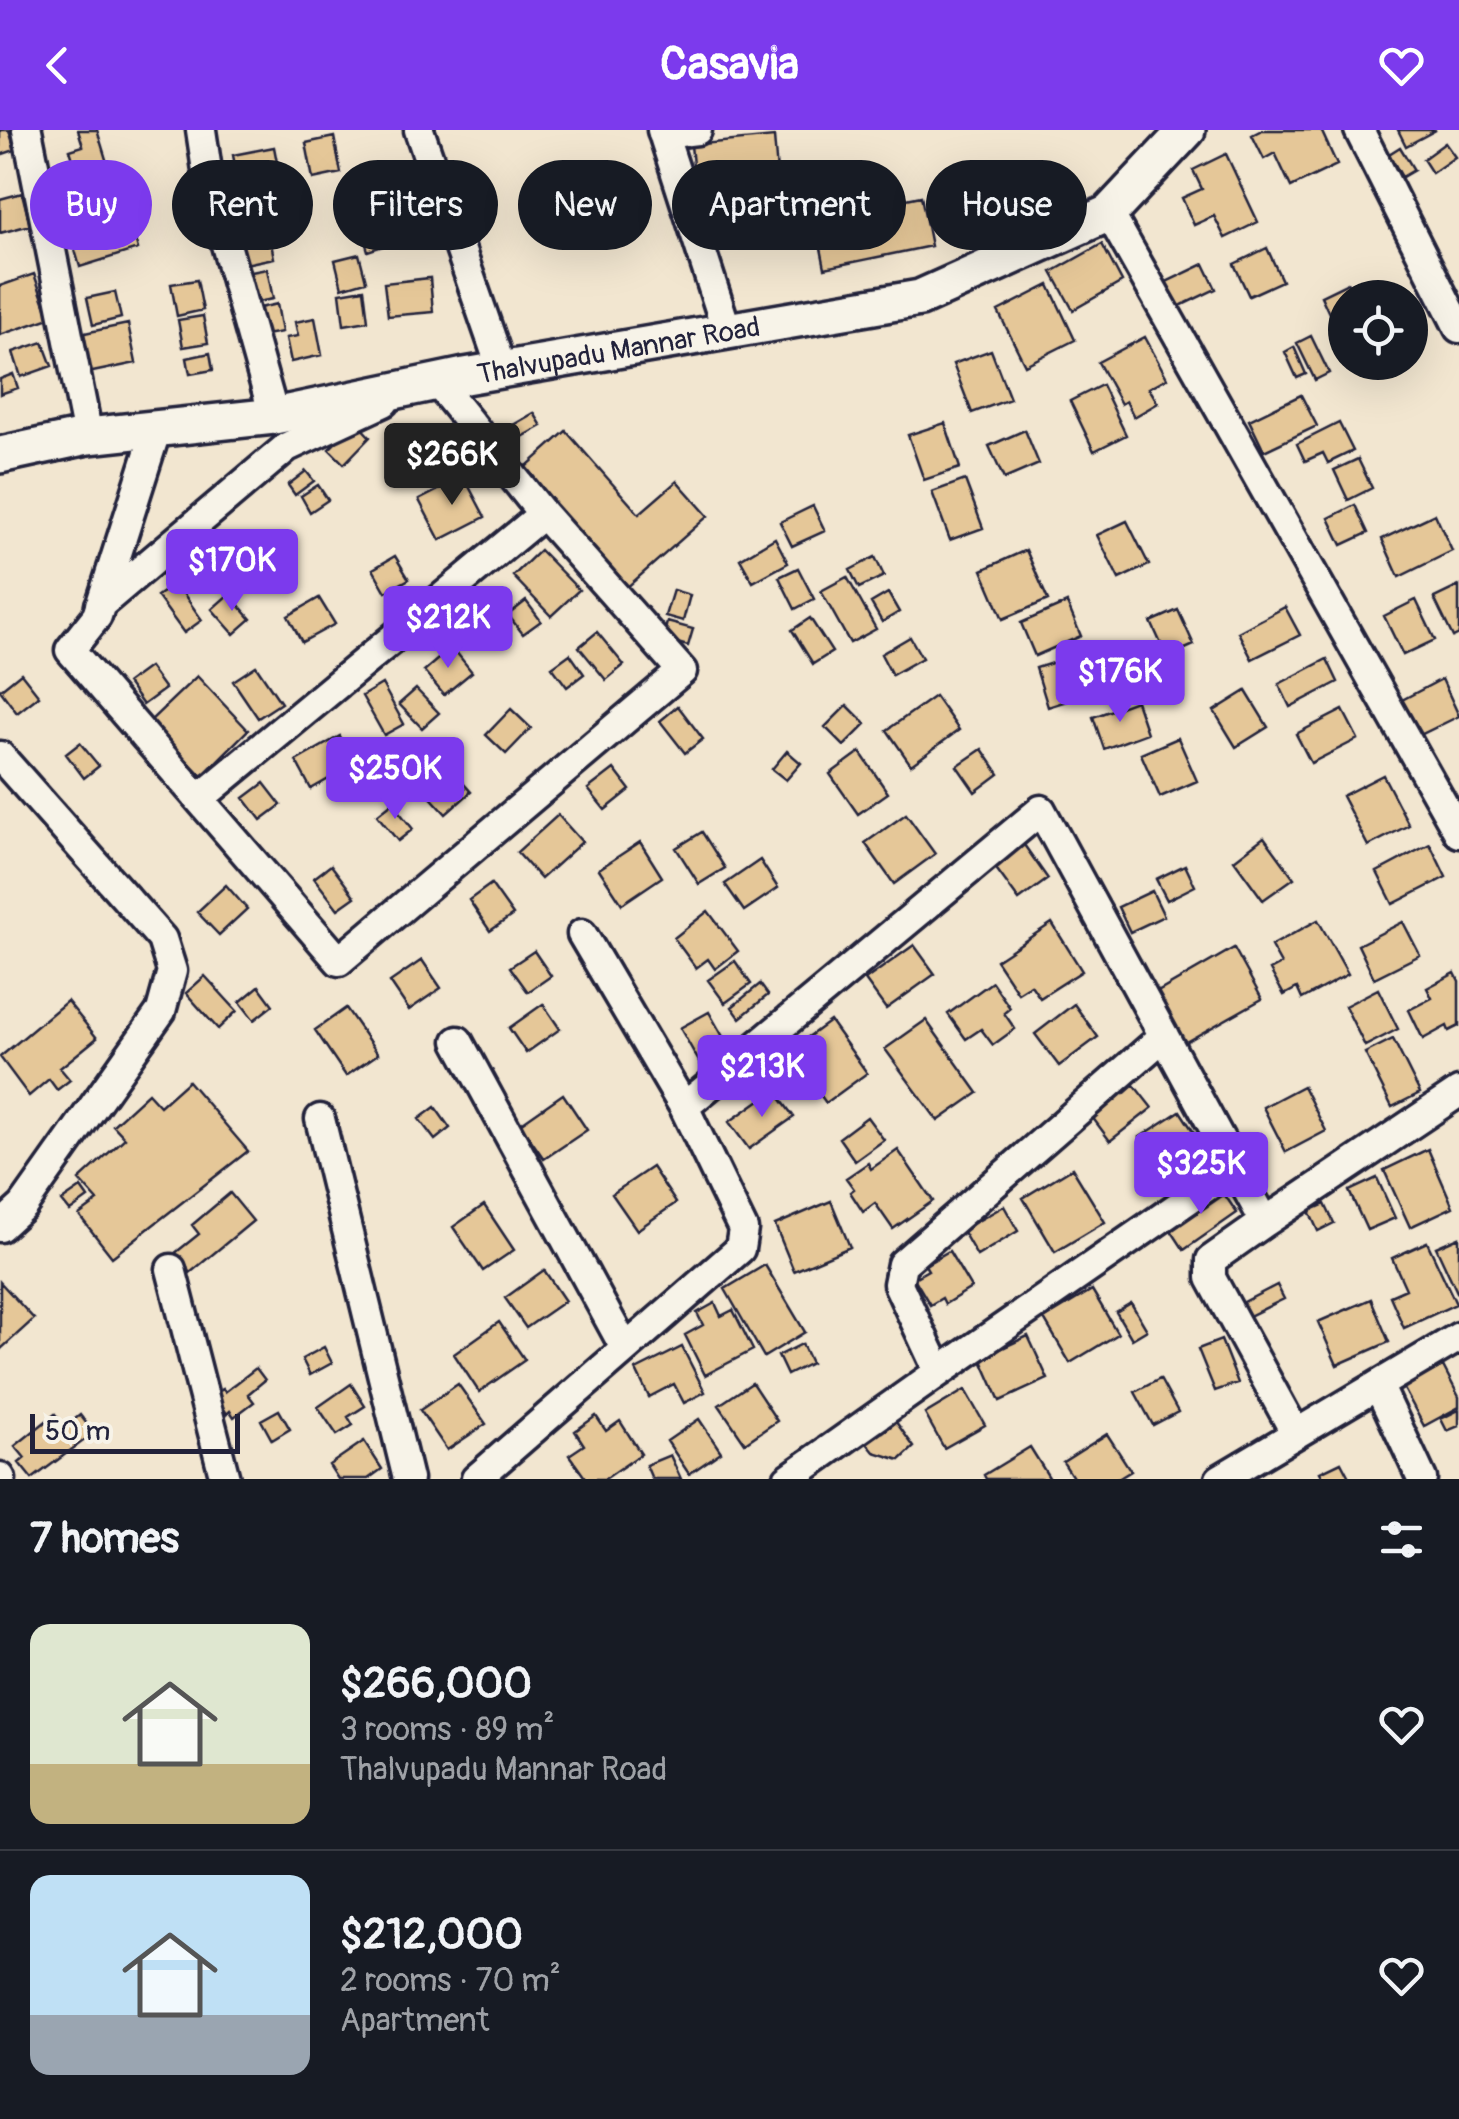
<!DOCTYPE html>
<html lang="en">
<head>
<meta charset="utf-8">
<style>
  body { margin:0; font-family:Pangolin,sans-serif; background:#242831; color:#f1f3f6; height:100vh; display:flex; flex-direction:column; font-size:38px; white-space:nowrap }
  * { box-sizing:border-box; margin:0 }
  p { font-size:32px; color:#9ea1a6 }
  .icon { flex:none; width:55px; height:55px; fill:none; stroke:currentColor; stroke-width:2; stroke-linecap:round; stroke-linejoin:round }
  .map { position:relative; height:1349px; overflow:hidden }
  .side { display:flex; flex-direction:column; background:#171b24; flex:1 }
  .side>* { flex:none }
  .banner { position:absolute; left:30px; top:30px; width:1400px; height:90px; display:flex; gap:20px }
  .tools { position:absolute; left:1328px; top:150px; display:grid; gap:20px }
  .tools a { display:grid; place-items:center; width:100px; height:100px; border-radius:50%; background:#171b24; box-shadow:0 10px 40px #0002; font-size:50px }
  .scale { position:absolute; left:30px; bottom:25px; width:210px; box-sizing:border-box; padding-left:10px; border:5px solid #22223b; border-top:0; font-size:28px; line-height:35px; white-space:nowrap; color:#22223b; -webkit-text-stroke:8px #f7f3e8; paint-order:stroke }
  .price { position:absolute; translate:-50% -85px; padding:0 22px; border-radius:10px; background:#7c3aed; color:#fff; font-size:32px; line-height:65px; filter:drop-shadow(0 2px 5px #0008) }
  .price::after { content:''; position:absolute; left:50%; top:60px; width:30px; height:22px; margin-left:-15px; background:inherit; clip-path:polygon(0 0,100% 0,50% 100%) }
  .price.selected { background:#222; color:#fff }
  ul { padding:0; list-style:none }
  li { display:flex; align-items:center; gap:30px; height:250px; padding:0 30px }
  li+li { border-top:2px solid #363941 }
  li span { display:grid; place-items:center; flex:none; width:280px; height:200px; border-radius:20px; color:#555 }
  li>.icon { margin-inline-start:auto }
  span .icon { width:120px; height:120px; fill:#fffc; stroke-width:1 }
  li b { font-size:42px }
  h2 { display:flex; justify-content:space-between; align-items:center; height:120px; padding:0 30px; font-size:42px }
  .tag { padding:0 35px; border-radius:45px; background:#171b24; box-shadow:0 10px 40px #0002; font-size:35px; line-height:90px }
  .tag.selected { background:#7c3aed; color:#fff }
  header { display:flex; justify-content:space-between; align-items:center; height:130px; padding:0 30px; background:#7c3aed; color:#fff; font-size:45px; font-weight:700 }
  .map>svg:first-child { display:block }
  .building { fill:#e5c798; stroke:#22223b; stroke-width:2.5 }
  .lines { fill:none; stroke-linecap:round; stroke-linejoin:round }
  .minor-casing { stroke:#22223b; stroke-width:35 }
  .tertiary-casing { stroke:#22223b; stroke-width:42 }
  .minor { stroke:#f7f3e8; stroke-width:28 }
  .tertiary { stroke:#f7f3e8; stroke-width:35 }
  .labels { text-anchor:middle; stroke-width:10; stroke-linejoin:round; paint-order:stroke }
  .street-label { font-size:28px; fill:#22223b; stroke:#f7f3e8 }
</style>
</head>
<body>
<header><svg class="icon" aria-label="back" viewBox="0 0 24 24"><path d="M15 5l-7 7 7 7"/></svg>Casavia<svg class="icon" aria-label="heart" viewBox="0 0 24 24"><path d="M12 20l-8-8c-3-5 5-10 8-4 3-6 11-1 8 4z"/></svg></header>
<div class="map">
<svg width="1459" height="1349" viewBox="0 0 1459 1349">
  <rect width="100%" height="100%" fill="#f2e6d0"/>
  <filter id="ink" filterUnits="userSpaceOnUse"><feTurbulence type="fractalNoise" baseFrequency=".01" numOctaves="2"/><feDisplacementMap in="SourceGraphic" scale="20" xChannelSelector="R" yChannelSelector="G"/><feConvolveMatrix kernelMatrix="1 2 1 2 8 2 1 2 1" color-interpolation-filters="sRGB"/></filter>
  <g filter="url(#ink)">
    <path class="building" d="M0 0H9L15 20 0 25Z
      M78 0H97L108 36 78 45 70 20 83 16Z
      M1262 0H1321L1337 35 1291 57 1275 23 1264 29 1252 5Z
      M1398 0H1436L1406 16Z
      M334 7 341 43 313 49 306 13Z
      M774 7 780 77 698 85 691 15Z
      M1445 13 1455 27 1432 43 1423 29Z
      M274 17 280 48 239 57 233 25Z
      M1400 17 1414 40 1402 47 1389 24Z
      M1226 24 1258 92 1225 108 1214 86 1194 95 1182 68 1202 59 1193 40Z
      M974 45 983 82 960 88 950 51Z
      M121 59 138 119 80 137 70 103 90 97 82 71Z
      M74 60 79 79 51 85 47 67Z
      M22 63 30 95 0 103V69Z
      M921 66 931 116 825 138 815 88Z
      M408 69 420 104 390 113 379 79Z
      M375 70 389 114 368 121 355 77Z
      M268 98 274 128 245 134 239 103Z
      M1102 114 1122 152 1073 180 1052 142Z
      M1267 118 1282 151 1249 166 1234 134Z
      M359 124 366 151 342 158 335 130Z
      M1204 134 1216 159 1178 177 1166 152Z
      M267 139 273 169 252 173 246 143Z
      M34 144 50 188 0 205V156Z
      M430 148 433 182 388 186 384 153Z
      M197 150 203 180 177 186 171 154Z
      M1348 153 1355 168H1345V218L1321 166Z
      M1049 155 1075 210 1025 235 998 181Z
      M364 159 368 191 344 195 340 163Z
      M115 162 121 188 93 195 87 168Z
      M277 174 282 202 260 206 255 179Z
      M203 186 208 213 183 217 178 190Z
      M315 188 322 225 291 232 286 208 298 206 295 192Z
      M128 194 136 233 83 244 75 205Z
      M1311 206 1329 243 1315 250 1297 213Z
      M1145 207 1167 248 1149 258 1158 273 1134 287 1126 271 1121 274 1098 232Z
      M43 212 52 236 21 247 13 222Z
      M1294 217 1306 244 1297 248 1285 222Z
      M991 220 1010 269 972 283 953 234Z
      M210 223 213 240 190 244 187 228Z
      M13 244 18 258 0 264V249Z
      M1102 255 1126 305 1094 321 1070 271Z
      M1301 265 1317 296 1264 321 1249 290Z
      M534 283 542 296 515 311 508 298Z
      M356 292 370 307 344 334 329 319Z
      M945 293 960 338 924 350 908 305Z
      M1339 293 1353 321 1328 333 1323 323 1305 331 1297 314Z
      M1025 300 1039 334 1004 349 989 316Z
      M566 301 639 384 677 351 708 386 624 460 520 342Z
      M1358 329 1372 358 1348 370 1334 340Z
      M306 341 314 351 295 365 288 355Z
      M464 347 485 387 440 410 419 370Z
      M965 350 983 398 950 410 932 362Z
      M318 355 328 370 310 382 301 366Z
      M1355 375 1368 403 1342 415 1329 388Z
      M813 376 825 401 792 416 780 392Z
      M1435 384 1452 421 1399 447 1382 409Z
      M1127 391 1149 435 1119 449 1097 405Z
      M247 405 265 423 248 439 231 421Z
      M775 408 788 433 753 452 740 429Z
      M540 420 579 460 551 486 513 446Z
      M1026 420 1048 470 1003 489 982 440Z
      M395 426 409 449 386 462 373 439Z
      M875 427 884 446 859 458 850 440Z
      M798 438 814 469 795 479 779 447Z
      M847 447 876 499 850 513 821 461Z
      M176 453 202 490 184 503 157 466Z
      M1459 456V504L1453 507 1434 468Z
      M673 460 690 465 683 491 665 486Z
      M888 463 899 482 882 492 871 473Z
      M229 464 251 489 234 504 212 479Z
      M319 468 335 494 302 512 288 486Z
      M1416 470 1435 510 1403 525 1384 486Z
      M526 471 541 491 523 504 508 485Z
      M1067 473 1081 506 1035 526 1021 493Z
      M1285 477 1300 505 1252 529 1238 502Z
      M1178 480 1194 515 1167 527 1151 492Z
      M810 488 832 522 813 534 792 500Z
      M667 492 693 499 688 516 663 509Z
      M597 502 624 535 606 550 579 517Z
      M910 507 922 528 892 545 881 524Z
      M452 517 472 542 444 565 424 541Z
      M1099 518 1111 557 1048 577 1036 538Z
      M570 524 584 544 567 557 552 537Z
      M1327 529 1338 552 1290 577 1279 554Z
      M256 536 281 573 258 588 233 551Z
      M149 537 165 559 143 575 127 553Z
      M21 543 39 566 17 583 0 560Z
      M197 546 248 600 202 646 150 591Z
      M1442 549 1459 586 1420 605 1402 570Z
      M382 554 404 594 384 605 362 566Z
      M416 559 439 583 422 598 399 574Z
      M1246 561 1268 597 1236 617 1214 581Z
      M935 566 959 600 911 635 887 600Z
      M1136 571 1147 603 1104 619 1093 587Z
      M847 575 866 594 844 616 825 597Z
      M678 576 703 609 685 623 660 591Z
      M511 579 531 598 506 624 486 605Z
      M1343 580 1358 609 1311 633 1296 604Z
      M340 606 355 634 311 659 296 631Z
      M1178 608 1197 651 1160 667 1141 624Z
      M80 613 99 636 84 648 66 624Z
      M431 617 471 662 446 684 406 640Z
      M982 619 999 644 975 662 957 636Z
      M787 621 801 633 786 650 772 639Z
      M860 622 888 663 858 684 830 644Z
      M614 639 630 660 605 680 588 659Z
      M1383 645 1409 695 1368 716 1342 666Z
      M264 653 281 675 261 690 244 668Z
      M392 673 413 699 398 711 377 685Z
      M906 684 935 724 894 754 865 713Z
      M558 685 582 712 541 749 517 722Z
      M702 702 725 738 699 754 676 718Z
      M1264 707 1294 748 1263 770 1234 730Z
      M640 712 662 747 622 774 599 739Z
      M1022 712 1048 749 1019 770 992 733Z
      M1430 714 1446 747 1393 774 1377 742Z
      M760 730 778 758 744 781 725 754Z
      M331 735 355 767 338 779 314 748Z
      M1185 735 1195 756 1167 770 1156 749Z
      M491 754 513 785 490 801 469 770Z
      M226 755 247 779 219 805 197 782Z
      M1152 761 1164 786 1130 802 1118 777Z
      M708 781 738 821 715 839 708 829 696 838 674 808Z
      M1318 790 1348 844 1302 869 1297 858 1284 865 1270 840 1281 834 1271 816Z
      M1403 792 1420 825 1374 848 1358 815Z
      M1052 793 1082 841 1040 868 1031 855 1018 863 996 830Z
      M914 815 935 844 886 879 865 850Z
      M1234 818 1262 869 1184 913 1156 863Z
      M534 821 551 846 528 862 510 837Z
      M422 830 441 858 409 880 390 852Z
      M735 831 751 854 725 873 708 850Z
      M1455 843 1459 851V896L1449 901 1447 896 1423 909 1409 880 1432 868 1427 858Z
      M205 846 237 881 218 899 186 863Z
      M992 852 1010 878 1004 883 1015 899 993 915 981 899 966 909 948 884Z
      M760 854 768 865 740 888 732 877Z
      M259 856 273 875 254 890 240 872Z
      M1378 859 1398 899 1365 916 1345 876Z
      M67 871 97 908 60 938 70 950 57 960 49 949 29 966 0 927Z
      M543 874 560 899 526 923 509 898Z
      M1074 874 1098 907 1059 936 1035 904Z
      M346 878 378 924 346 946 315 900Z
      M709 882 730 919 701 935 680 898Z
      M926 890 978 963 938 991 885 919Z
      M830 891 867 943 826 973 789 921Z
      M1393 909 1420 963 1392 977 1365 923Z
      M188 951 248 1021 112 1127 79 1085 98 1071 79 1050 125 1008 113 995 148 963 160 976Z
      M1116 953 1124 964 1134 955 1152 978 1110 1011 1092 987 1101 979 1094 971Z
      M1303 956 1326 1001 1286 1022 1263 977Z
      M774 960 794 987 749 1019 729 992Z
      M563 964 587 1000 544 1029 520 994Z
      M435 977 450 998 435 1010 419 989Z
      M1180 981 1212 1030 1172 1057 1140 1007Z
      M867 987 884 1010 855 1031 839 1008Z
      M1428 1019 1453 1077 1410 1097 1384 1040Z
      M898 1020 933 1071 893 1099 875 1073 863 1082 850 1062 854 1059 846 1048 868 1033 871 1039Z
      M652 1037 676 1073 637 1100 612 1064Z
      M1072 1038 1105 1092 1055 1122 1023 1068Z
      M1377 1048 1395 1088 1367 1100 1349 1061Z
      M1218 1055 1237 1083 1184 1120 1165 1091Z
      M81 1058 88 1068 70 1081 62 1071Z
      M230 1063 253 1091 190 1143 174 1124 199 1104 192 1095Z
      M831 1071 850 1117 794 1141 775 1095Z
      M1325 1074 1334 1093 1318 1101 1309 1081Z
      M484 1075 514 1120 483 1141 453 1097Z
      M1004 1076 1018 1101 977 1126 962 1100Z
      M1459 1107V1161L1457 1162 1436 1117Z
      M1427 1112 1456 1174 1404 1198 1390 1166 1406 1159 1392 1128Z
      M949 1121 971 1158 945 1174 942 1168 930 1175 914 1148 928 1140 925 1135Z
      M765 1135 805 1202 764 1227 725 1159Z
      M544 1140 565 1171 526 1198 505 1168Z
      M0 1152 34 1189 0 1220Z
      M1277 1155 1284 1169 1249 1186 1242 1173Z
      M1092 1160 1118 1204 1070 1233 1044 1189Z
      M1371 1169 1389 1212 1337 1235 1318 1192Z
      M715 1173 721 1186 733 1180 753 1220 705 1245 685 1205 703 1195 697 1183Z
      M1131 1173 1147 1200 1132 1209 1116 1182Z
      M499 1192 525 1230 479 1262 454 1224Z
      M1028 1206 1048 1249 1000 1271 981 1228Z
      M1221 1210 1238 1253 1215 1261 1198 1219Z
      M802 1214 811 1233 787 1245 778 1226Z
      M324 1217 332 1233 310 1245 302 1229Z
      M682 1217 705 1262 684 1273 674 1254 649 1267 636 1240Z
      M1443 1236 1459 1267V1277L1424 1296 1403 1257Z
      M256 1238 265 1250 248 1264 254 1272 234 1287 230 1281 227 1284 215 1264 223 1259 225 1262Z
      M1160 1249 1178 1282 1153 1295 1135 1262Z
      M752 1253 777 1291 745 1313 719 1275Z
      M351 1254 365 1276 348 1287 353 1295 337 1305 318 1277Z
      M458 1254 486 1294 447 1320 420 1280Z
      M965 1260 985 1295 944 1318 925 1284Z
      M279 1280 290 1299 272 1310 261 1290Z
      M1459 1280V1296L1447 1301 1441 1289Z
      M55 1284 65 1297 80 1285 94 1303 32 1349 19 1333 25 1328 15 1316Z
      M596 1286 606 1301 620 1291 641 1324 605 1349H586L569 1325 584 1315 575 1301Z
      M699 1289 721 1322 689 1344 667 1311Z
      M896 1292 914 1317 900 1330 874 1322 862 1307 878 1295 883 1302Z
      M1107 1304 1131 1341 1118 1349H1074L1063 1332Z
      M364 1311 382 1339 368 1349H338L329 1335Z
      M1030 1317 1050 1349H986L984 1345Z
      M670 1325 681 1349H652L646 1335Z
      M1341 1332 1350 1349H1324L1320 1342Z"/>
    <g class="lines">
      <g class="minor-casing">
        <path id="minor" d="M27 0 88 306
          M201 0 209 54 274 286
          M419 0 502 240
          M662 0 727 201
          M1359 0 1459 198
          M663 4 697 0
          M1109 83 1459 703
          M157 298 97 486 70 520 339 831 682 541 543 384 437 252
          M100 475 287 317 384 272
          M0 626 162 809 172 841 161 881 23 1076 0 1097
          M199 669 543 384
          M582 804 684 977
          M1164 906 902 1134 898 1154 939 1242 1235 1037
          M458 911 625 1218
          M320 989 408 1349
          M1265 1092 1459 962
          M171 1139 225 1349
          M1378 1255 1422 1349
          M0 1347 1 1349
          M476 1349 740 1119 743 1099 684 977 1041 680 1265 1092 1211 1130V1148L1296 1304
          M788 1349 939 1242
          M1220 1349 1459 1207"/>
      </g>
      <g class="tertiary-casing">
        <g id="tertiary">
          <path id="s1" d="M0 325 88 306 274 286 465 246 920 168 1109 83 1187 0"/>
        </g>
      </g>
      <use href="#minor" class="minor"/>
      <use href="#tertiary" class="tertiary"/>
    </g>
  </g>
  <g class="labels">
    <g class="street-label">
      <text dy="10" stroke="none"><textPath href="#s1" startOffset="628">Thalvupadu Mannar Road</textPath></text>
    </g>
  </g>
</svg>
<div class="tools">
<a><svg class="icon" aria-label="locate" viewBox="0 0 24 24"><circle cx="12" cy="12" r="6"/><path d="M12 2v4M12 18v4M2 12h4M18 12h4"/></svg></a>
</div>
<div class="scale">50 m</div>
<b class="price selected" style="left:452px;top:378px">$266K</b>
<b class="price" style="left:232px;top:484px">$170K</b>
<b class="price" style="left:448px;top:541px">$212K</b>
<b class="price" style="left:1120px;top:595px">$176K</b>
<b class="price" style="left:395px;top:692px">$250K</b>
<b class="price" style="left:762px;top:990px">$213K</b>
<b class="price" style="left:1201px;top:1087px">$325K</b>
<div class="banner">
<a class="tag selected">Buy</a>
<a class="tag">Rent</a>
<a class="tag">Filters</a>
<a class="tag">New</a>
<a class="tag">Apartment</a>
<a class="tag">House</a>
</div>
</div>
<section class="side">
<h2>7 homes<svg class="icon" aria-label="filters" viewBox="0 0 24 24"><path d="M4 7h16M4 17h16"/><circle cx="9" cy="7" r="2"/><circle cx="15" cy="17" r="2"/></svg></h2>
<ul>
<li><span style="background:linear-gradient(#dfe7d0 70%,#c2b280 0)"><svg class="icon" aria-label="home" viewBox="0 0 24 24"><path d="M3 11l9-7 9 7M6 9v11h12V9"/></svg></span><div><b>$266,000</b><p>3 rooms · 89 m²</p><p>Thalvupadu Mannar Road</p></div><svg class="icon" aria-label="heart" viewBox="0 0 24 24"><path d="M12 20l-8-8c-3-5 5-10 8-4 3-6 11-1 8 4z"/></svg></li>
<li><span style="background:linear-gradient(#bfe0f5 70%,#9aa5b1 0)"><svg class="icon" aria-label="home" viewBox="0 0 24 24"><path d="M3 11l9-7 9 7M6 9v11h12V9"/></svg></span><div><b>$212,000</b><p>2 rooms · 70 m²</p><p>Apartment</p></div><svg class="icon" aria-label="heart" viewBox="0 0 24 24"><path d="M12 20l-8-8c-3-5 5-10 8-4 3-6 11-1 8 4z"/></svg></li>
</ul>
</section>
</body>
</html>
